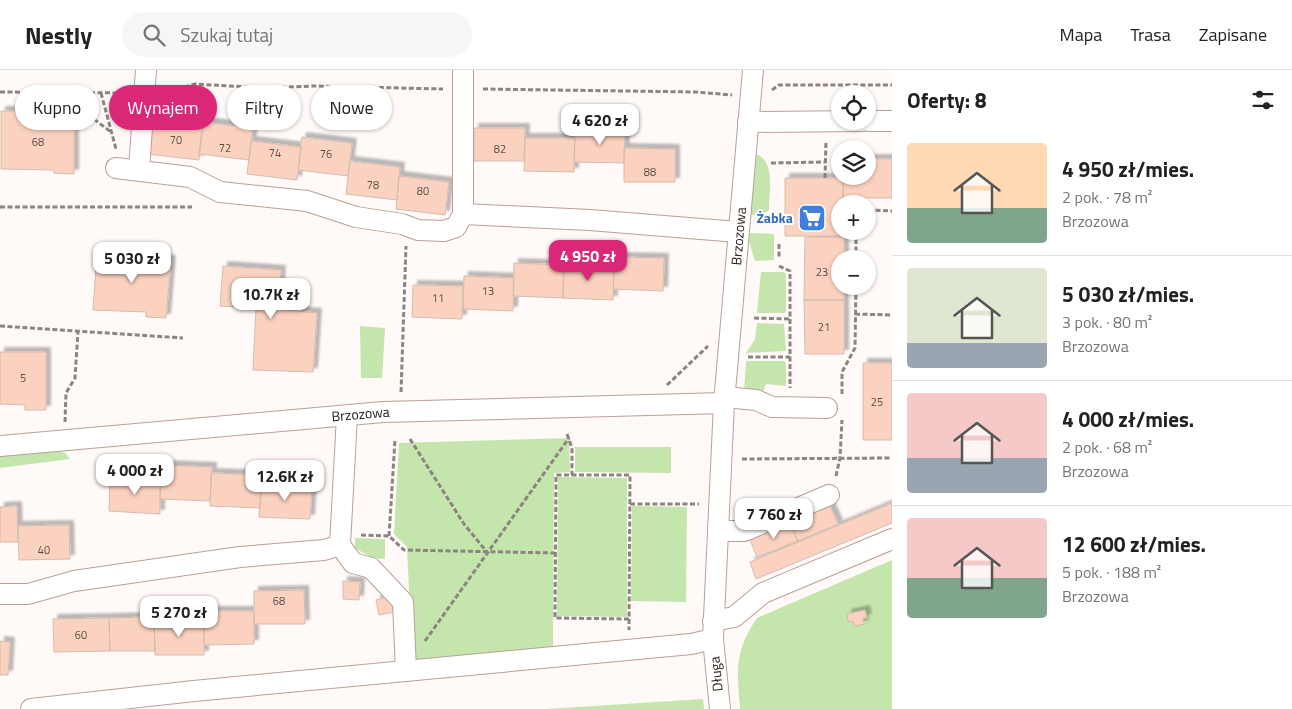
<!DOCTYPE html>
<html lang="pl">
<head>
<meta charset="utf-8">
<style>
  body { margin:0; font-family:"Titillium Web",sans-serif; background:#f6f6f6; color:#222; height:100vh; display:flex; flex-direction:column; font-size:19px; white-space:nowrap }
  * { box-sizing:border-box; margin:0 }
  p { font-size:16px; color:#767676 }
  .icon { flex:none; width:28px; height:28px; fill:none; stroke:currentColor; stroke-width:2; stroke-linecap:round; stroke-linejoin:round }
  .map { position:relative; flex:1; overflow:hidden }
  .panel { display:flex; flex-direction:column; background:#fff; width:400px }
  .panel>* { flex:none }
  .top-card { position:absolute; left:15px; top:15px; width:475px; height:45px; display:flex; gap:10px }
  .controls { position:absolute; left:831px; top:15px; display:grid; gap:10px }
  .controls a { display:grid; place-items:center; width:45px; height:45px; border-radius:50%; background:#fff; box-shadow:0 1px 4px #0004; font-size:25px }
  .price { position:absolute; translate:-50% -42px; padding:0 11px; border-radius:10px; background:#fff; color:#222; font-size:16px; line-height:32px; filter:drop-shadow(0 1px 2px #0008) }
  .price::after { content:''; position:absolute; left:50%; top:30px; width:15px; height:11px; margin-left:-8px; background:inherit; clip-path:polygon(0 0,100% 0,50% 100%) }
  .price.active { background:#db2777; color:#fff }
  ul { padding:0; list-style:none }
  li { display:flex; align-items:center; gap:15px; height:125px; padding:0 15px }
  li+li { border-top:1px solid #e0e0e0 }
  li span { display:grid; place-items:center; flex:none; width:140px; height:100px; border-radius:5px; color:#555 }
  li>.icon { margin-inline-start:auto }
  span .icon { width:60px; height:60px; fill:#fffc; stroke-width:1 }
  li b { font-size:21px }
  h2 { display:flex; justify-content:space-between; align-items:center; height:60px; padding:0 15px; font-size:21px }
  .tag { padding:0 18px; border-radius:22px; background:#fff; box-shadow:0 1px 4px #0004; font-size:18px; line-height:45px }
  .tag.active { background:#db2777; color:#fff }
  header { display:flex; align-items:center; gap:30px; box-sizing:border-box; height:70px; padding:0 25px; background:#fff; border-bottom:1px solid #e0e0e0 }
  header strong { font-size:24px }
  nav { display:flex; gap:28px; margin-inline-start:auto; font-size:18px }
  .search { width:350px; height:45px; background:#f6f6f6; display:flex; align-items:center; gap:12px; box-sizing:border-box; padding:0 18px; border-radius:28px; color:#767676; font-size:19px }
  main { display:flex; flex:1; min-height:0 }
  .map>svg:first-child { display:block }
  .green { fill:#c4e5ab }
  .building { fill:#fbd1bf; stroke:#d4bcb2; filter:url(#shadow) }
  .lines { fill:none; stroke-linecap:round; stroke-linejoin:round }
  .minor-casing { stroke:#b8a197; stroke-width:22 }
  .path { stroke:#8b8481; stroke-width:3; stroke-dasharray:5 2.5; stroke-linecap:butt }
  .minor { stroke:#fff; stroke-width:20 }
  .labels { text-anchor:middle; stroke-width:4; stroke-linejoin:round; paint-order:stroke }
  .number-label { font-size:11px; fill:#5e4d46 }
  .shop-label { font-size:14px; font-weight:bold; fill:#366cbe; stroke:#fff; text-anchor:end }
  .street-label { font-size:14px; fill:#2a211e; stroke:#fff }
</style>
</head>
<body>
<header>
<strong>Nestly</strong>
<div class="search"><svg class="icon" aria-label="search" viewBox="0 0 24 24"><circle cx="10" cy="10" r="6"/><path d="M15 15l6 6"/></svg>Szukaj tutaj</div>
<nav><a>Mapa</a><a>Trasa</a><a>Zapisane</a></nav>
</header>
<main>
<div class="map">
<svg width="892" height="639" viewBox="0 0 892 639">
  <defs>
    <filter id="shadow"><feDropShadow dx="4.5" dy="-4.5" stdDeviation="1" flood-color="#0004"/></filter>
  </defs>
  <rect width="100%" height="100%" fill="#fff9f7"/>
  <path class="green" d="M755 84C776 89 769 123 769 140L763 145H751Z
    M750 163 774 164V190L755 191 749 171Z
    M761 202H784L786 204V241L784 243H757Z
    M757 253 784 254 786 281 746 283 755 269Z
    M360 256 385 258 382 308H361Z
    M746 291H784L786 293V316L766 314 763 322 744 321Z
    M569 368 570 402 554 403 553 580 417 593 412 583 407 477 394 464 399 373Z
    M575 377H671V403L575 402Z
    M59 381 65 383 70 389 0 398V386Z
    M558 407 627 408V547L557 546Z
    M632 436 687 437 686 532 631 531Z
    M355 468 385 469V489L372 488 355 478Z
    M892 490V639H740C737 600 734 582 757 548Z
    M703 629 704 639H546Z"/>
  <path class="building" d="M112 34 134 35V47H111Z
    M1 41H21L22 45H74V104L54 103V100L1 99Z
    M152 50 203 56 199 90 148 84Z
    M203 52 253 58 249 90 199 84Z
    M474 58H525L524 91H474Z
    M575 59H625L624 93 574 92Z
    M302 67 352 73 348 106 298 100Z
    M525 68H575L574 102 524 101Z
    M251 71 301 77 297 110 247 104Z
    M624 78 675 79V112H624Z
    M868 89H892V128H843L844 106H868Z
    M350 91 400 97 397 130 346 124Z
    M399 106 449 112 445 145 396 139Z
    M785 108H843V128L842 134H840V161H842V166H785Z
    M805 167H844V189H840V216H844V230H804Z
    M97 181 117 182V186L171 190 166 248 146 247V242L93 240Z
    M615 187 664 188 663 221 613 219Z
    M514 193 564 195 563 228 513 226Z
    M564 195 614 197 613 230 563 228Z
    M223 196 281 200 278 239 317 243 313 302 253 300 256 238 220 236Z
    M464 206 514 208 513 241 463 239Z
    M413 215 463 216 462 249 412 247Z
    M804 230H844V284H805Z
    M0 282H46V340H25V335L0 334Z
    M863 293H892V370H863Z
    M161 395 212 397 210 431 160 429Z
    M211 403 262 405 260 438 210 436Z
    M110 409 160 411V444L109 441Z
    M261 414 312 416 310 449 259 447Z
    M892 433V453L756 509 750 492Z
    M17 436 18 472H0V437Z
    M830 436 838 454 798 471 790 453Z
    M790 453 798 471 757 487 750 470Z
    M69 455 70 489 19 490 18 456Z
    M343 511 360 512 359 530 343 529Z
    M304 520 305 554H254V521Z
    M392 526 395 542 379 545 376 530Z
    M865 540 867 548H863L864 554 855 556 853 551 848 552 847 544Z
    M204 541H254V574L204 575Z
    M154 547 155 581H110L109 548Z
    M109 548 110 581 54 582 53 549Z
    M204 551V585H155L154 552Z
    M0 571 10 572 8 605H0Z"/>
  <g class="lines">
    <g class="minor-casing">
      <g id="minor">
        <path d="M868 51H892"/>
        <path d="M748 52 862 51"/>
        <path d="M116 98 190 107 220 122 307 131 356 147 402 154 418 160 444 161 456 157 463 144 590 150 738 162"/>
        <path d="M139 100 146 0"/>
        <path d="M463 144V0"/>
        <path d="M725 327 756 330 772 337 827 338"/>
        <path id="s1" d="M0 376 383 342 724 333"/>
        <path d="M718 461H744L829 425"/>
        <path d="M340 475 353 493 371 498 403 532 406 601"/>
        <path d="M0 524H28L74 511 240 487 324 480 340 475 347 346"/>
        <path d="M713 551 734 547 763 523 892 469"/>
        <path d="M31 639 194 621 691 574 713 569"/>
        <path id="s2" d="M720 639 713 569 724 333 753 0"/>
      </g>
    </g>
    <path class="path" d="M483 19 696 22 732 25
      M772 20 779 15H892
      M0 22 126 23
      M58 22 111 62
      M101 23 116 79
      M163 24 195 14 266 18 314 16 443 19
      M854 73V79
      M771 93 826 92
      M825 108 826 71
      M0 137H192
      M868 140 892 141
      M779 174V187
      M856 189V161
      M779 196 790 201V318
      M855 244 892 245
      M754 248 790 249
      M0 256 183 268
      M748 287H790
      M667 315 708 276
      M401 322 406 176
      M842 324V302L855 278 856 216
      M65 352 66 323 75 308 78 261
      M567 364 572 378V405
      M410 369 464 454 487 482
      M742 389 892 388
      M836 406 840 388 842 350
      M630 434H699
      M361 465 389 466 404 480 555 483
      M389 466 395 370
      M629 549 555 548 556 405H630L629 560
      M425 571 569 368"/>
    <use href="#minor" class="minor"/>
  </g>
  <defs>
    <g id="supermarket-square" transform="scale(1.4375)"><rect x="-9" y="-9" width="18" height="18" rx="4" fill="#3f7fe0" stroke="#fff"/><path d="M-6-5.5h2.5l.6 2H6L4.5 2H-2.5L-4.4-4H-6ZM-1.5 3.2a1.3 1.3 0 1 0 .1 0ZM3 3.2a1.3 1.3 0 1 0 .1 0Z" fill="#fff"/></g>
  </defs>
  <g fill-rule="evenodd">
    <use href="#supermarket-square" x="812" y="148"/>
  </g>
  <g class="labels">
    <g class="number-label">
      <text x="176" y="74">70</text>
      <text x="38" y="76">68</text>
      <text x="225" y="82">72</text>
      <text x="500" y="83">82</text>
      <text x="275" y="87">74</text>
      <text x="326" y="88">76</text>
      <text x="650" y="106">88</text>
      <text x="373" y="119">78</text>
      <text x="423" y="125">80</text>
      <text x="822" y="206">23</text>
      <text x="488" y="225">13</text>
      <text x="438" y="232">11</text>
      <text x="824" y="261">21</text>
      <text x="23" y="312">5</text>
      <text x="877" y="336">25</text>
      <text x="44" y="484">40</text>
      <text x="279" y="535">68</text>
      <text x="81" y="569">60</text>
    </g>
    <g class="shop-label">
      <text x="793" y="153">Żabka</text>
    </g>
    <g class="street-label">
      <text dy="5" stroke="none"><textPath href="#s2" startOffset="474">Brzozowa</textPath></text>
      <text dy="5" stroke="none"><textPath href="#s1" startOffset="362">Brzozowa</textPath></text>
      <text transform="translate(716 604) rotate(-96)" y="5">Długa</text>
    </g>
  </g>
</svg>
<div class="controls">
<a><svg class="icon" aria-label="locate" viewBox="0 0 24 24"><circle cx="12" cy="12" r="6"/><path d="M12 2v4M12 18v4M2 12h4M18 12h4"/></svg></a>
<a><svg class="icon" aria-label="layers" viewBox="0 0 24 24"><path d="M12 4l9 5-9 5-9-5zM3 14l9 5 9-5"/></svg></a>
<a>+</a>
<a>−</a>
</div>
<b class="price" style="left:600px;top:76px">4 620 zł</b>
<b class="price active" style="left:588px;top:212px">4 950 zł</b>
<b class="price" style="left:132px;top:214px">5 030 zł</b>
<b class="price" style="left:271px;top:250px">10.7K zł</b>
<b class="price" style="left:135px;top:426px">4 000 zł</b>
<b class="price" style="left:285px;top:432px">12.6K zł</b>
<b class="price" style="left:774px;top:470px">7 760 zł</b>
<b class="price" style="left:179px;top:568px">5 270 zł</b>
<div class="top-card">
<a class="tag">Kupno</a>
<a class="tag active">Wynajem</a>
<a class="tag">Filtry</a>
<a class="tag">Nowe</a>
</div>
</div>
<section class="panel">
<h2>Oferty: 8<svg class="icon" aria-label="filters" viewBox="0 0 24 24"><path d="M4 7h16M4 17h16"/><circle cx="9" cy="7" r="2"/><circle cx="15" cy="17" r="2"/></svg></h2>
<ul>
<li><span style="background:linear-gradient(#ffd9b3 65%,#7fa58c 0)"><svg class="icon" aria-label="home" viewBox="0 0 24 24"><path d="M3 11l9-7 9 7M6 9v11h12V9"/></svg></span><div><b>4 950 zł/mies.</b><p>2 pok. · 78 m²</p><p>Brzozowa</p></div></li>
<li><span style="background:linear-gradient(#dfe7d0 75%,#9aa5b1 0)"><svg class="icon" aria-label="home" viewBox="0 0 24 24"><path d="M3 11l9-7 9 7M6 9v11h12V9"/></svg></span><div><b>5 030 zł/mies.</b><p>3 pok. · 80 m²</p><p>Brzozowa</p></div></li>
<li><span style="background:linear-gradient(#f6c9c9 65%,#9aa5b1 0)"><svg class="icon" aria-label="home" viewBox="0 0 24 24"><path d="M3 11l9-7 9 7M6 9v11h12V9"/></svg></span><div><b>4 000 zł/mies.</b><p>2 pok. · 68 m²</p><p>Brzozowa</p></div></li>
<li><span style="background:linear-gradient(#f6c9c9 60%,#7fa58c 0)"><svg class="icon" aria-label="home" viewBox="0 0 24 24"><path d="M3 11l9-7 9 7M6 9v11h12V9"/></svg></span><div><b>12 600 zł/mies.</b><p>5 pok. · 188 m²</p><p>Brzozowa</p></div></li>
</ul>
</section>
</main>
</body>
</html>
